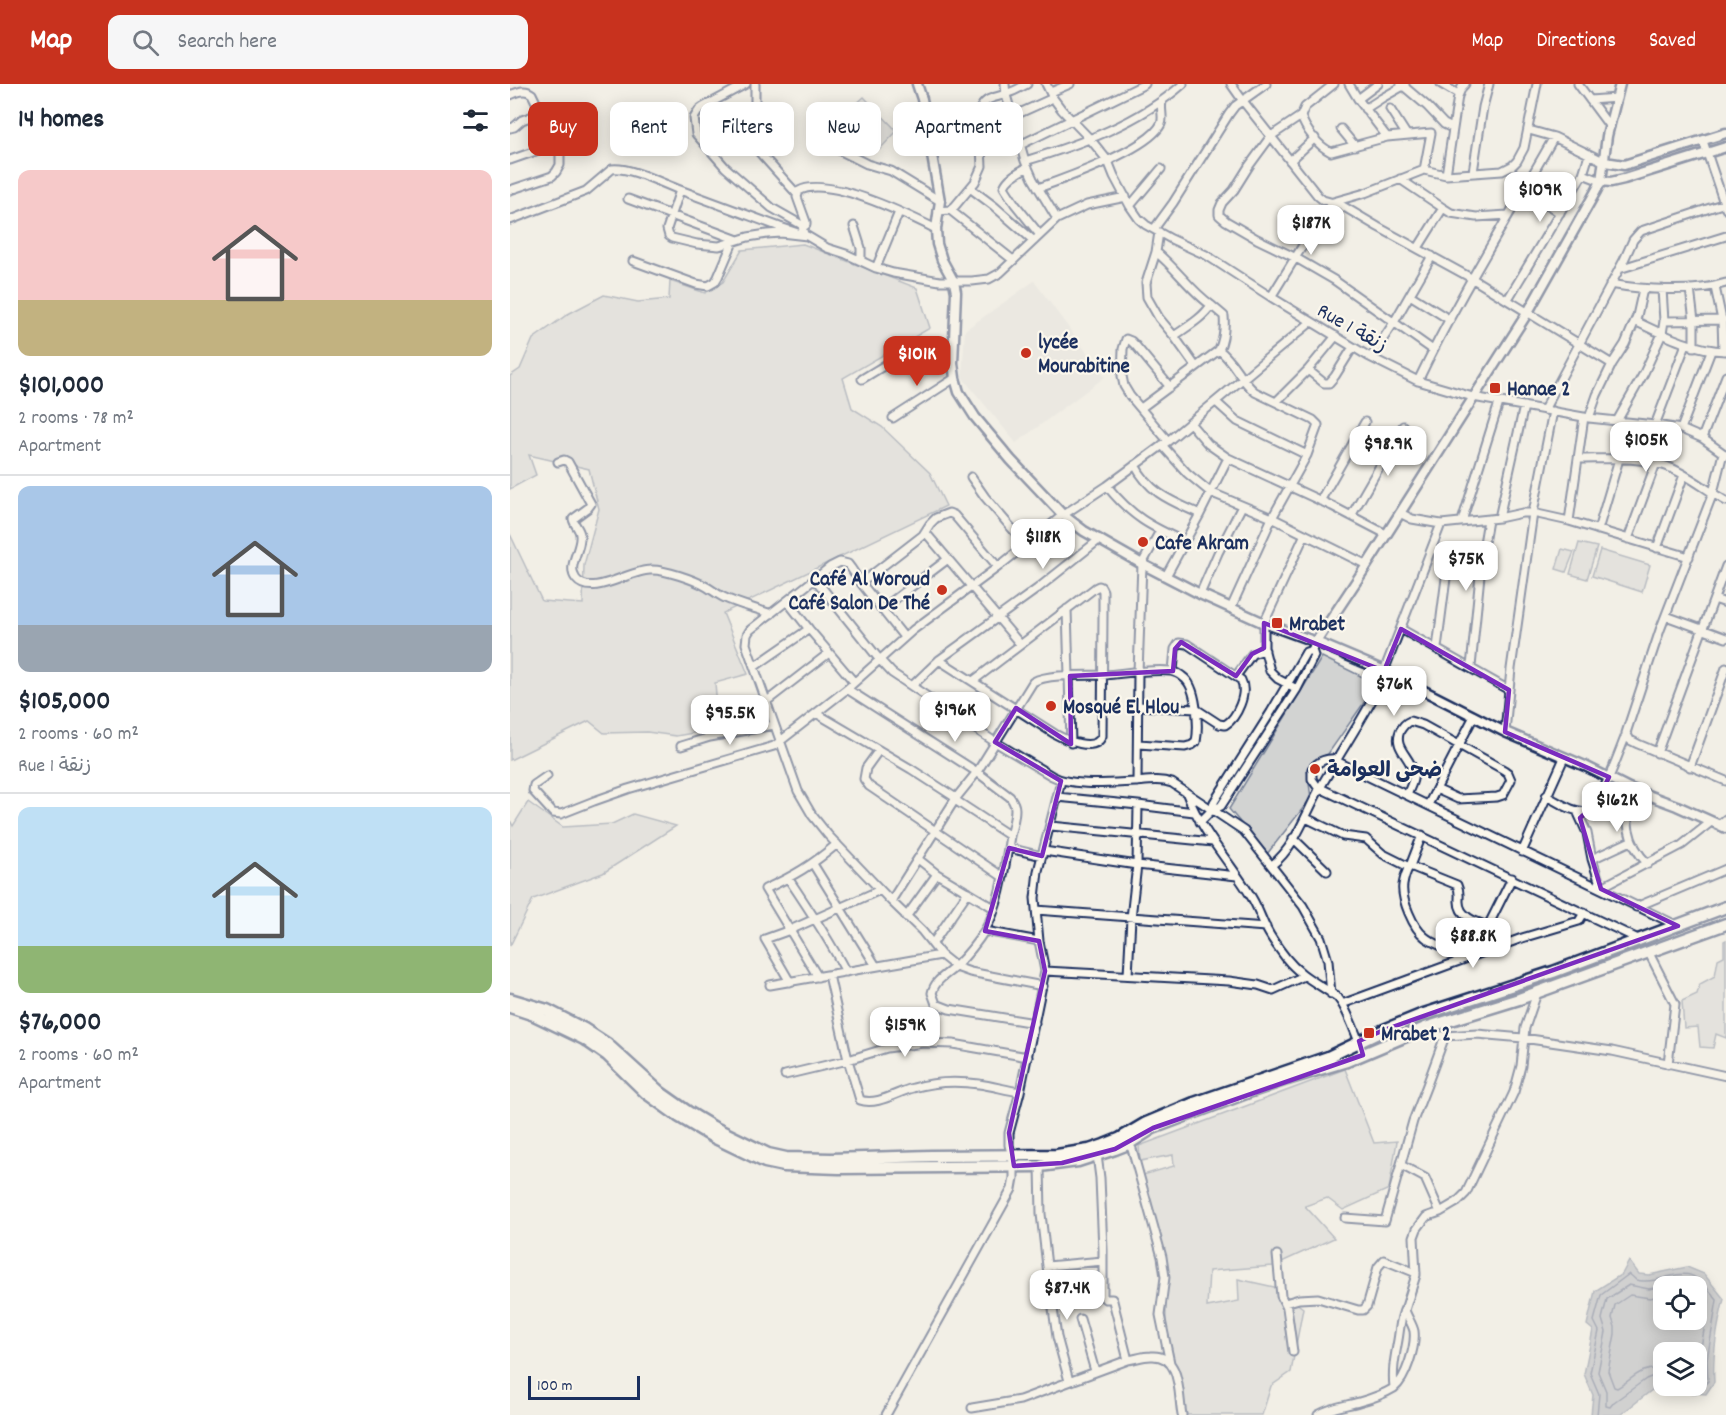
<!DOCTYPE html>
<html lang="en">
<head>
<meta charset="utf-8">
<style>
  body { margin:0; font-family:Dekko,"Playpen Sans Arabic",sans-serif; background:#f6f6f7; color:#1f2937; height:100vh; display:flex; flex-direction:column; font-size:22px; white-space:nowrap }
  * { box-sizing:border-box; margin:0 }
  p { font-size:20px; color:#747a83 }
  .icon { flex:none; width:33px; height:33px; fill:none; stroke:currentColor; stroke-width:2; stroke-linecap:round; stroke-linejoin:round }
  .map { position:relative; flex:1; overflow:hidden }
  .panel { display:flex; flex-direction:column; background:#fff; width:510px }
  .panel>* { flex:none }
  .banner { position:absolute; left:18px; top:18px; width:570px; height:54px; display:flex; gap:12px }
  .fabs { position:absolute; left:1143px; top:1192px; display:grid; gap:12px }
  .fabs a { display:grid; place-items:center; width:54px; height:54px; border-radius:12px; background:#fff; box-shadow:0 3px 15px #0003; font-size:30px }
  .scale { position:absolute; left:18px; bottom:15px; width:112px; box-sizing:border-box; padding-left:6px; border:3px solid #1b2f5e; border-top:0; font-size:16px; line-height:21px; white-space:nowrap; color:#1b2f5e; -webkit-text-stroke:4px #fbf7ec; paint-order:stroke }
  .price { position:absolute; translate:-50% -51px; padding:0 14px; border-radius:12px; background:#fff; color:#222; font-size:20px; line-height:39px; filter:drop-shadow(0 2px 3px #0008) }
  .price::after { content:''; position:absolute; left:50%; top:36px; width:18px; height:14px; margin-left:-9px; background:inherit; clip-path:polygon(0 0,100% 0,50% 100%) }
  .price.selected { background:#c8321e; color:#fff }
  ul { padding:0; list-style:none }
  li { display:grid; align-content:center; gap:12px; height:318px; padding:0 18px }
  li+li { border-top:2px solid #e0e1e3 }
  li span { display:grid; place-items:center; height:186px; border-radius:12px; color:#555 }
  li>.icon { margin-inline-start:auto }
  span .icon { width:108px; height:108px; fill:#fffc; stroke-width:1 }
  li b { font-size:26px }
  h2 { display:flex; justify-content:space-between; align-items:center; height:72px; padding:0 18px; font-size:26px }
  .pill { padding:0 21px; border-radius:12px; background:#fff; box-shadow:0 3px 15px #0003; font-size:21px; line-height:54px }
  .pill.selected { background:#c8321e; color:#fff }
  header { display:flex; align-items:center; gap:36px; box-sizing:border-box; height:84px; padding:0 30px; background:#c8321e; color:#fff }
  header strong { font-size:28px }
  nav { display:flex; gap:33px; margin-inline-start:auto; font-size:21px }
  .search { width:420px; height:54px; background:#f6f6f7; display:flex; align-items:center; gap:15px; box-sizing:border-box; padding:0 21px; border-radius:12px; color:#747a83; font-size:22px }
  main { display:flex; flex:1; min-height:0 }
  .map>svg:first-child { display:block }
  .built { fill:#e2e1dc }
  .green { fill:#d2d3d2; stroke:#768198; stroke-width:1.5 }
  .water { fill:#a9adb7; stroke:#707b93; stroke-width:1.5; fill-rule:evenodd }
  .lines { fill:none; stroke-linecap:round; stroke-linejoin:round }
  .shore { stroke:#546182; stroke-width:1.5 }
  .minor-casing { stroke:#1b2f5e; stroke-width:11 }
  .tertiary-casing { stroke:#1b2f5e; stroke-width:13 }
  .primary-casing { stroke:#1b2f5e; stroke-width:15 }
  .minor { stroke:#fbf7ec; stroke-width:7 }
  .tertiary { stroke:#fbf7ec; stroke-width:8 }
  .primary { stroke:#fbf7ec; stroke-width:10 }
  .marked { fill:none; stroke:#7b2cbf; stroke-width:4.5; stroke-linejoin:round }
  .poi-dot { fill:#c8321e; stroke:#fbf7ec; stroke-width:2 }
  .labels { text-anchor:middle; stroke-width:4.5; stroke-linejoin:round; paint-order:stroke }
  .street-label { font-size:21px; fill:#1b2f5e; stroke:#fbf7ec }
  .poi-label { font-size:21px; font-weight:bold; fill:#1b2f5e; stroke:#fbf7ec; text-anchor:start }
</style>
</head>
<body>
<header>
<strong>Map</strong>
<div class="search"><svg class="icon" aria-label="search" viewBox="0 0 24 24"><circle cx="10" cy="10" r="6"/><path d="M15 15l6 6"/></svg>Search here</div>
<nav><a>Map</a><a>Directions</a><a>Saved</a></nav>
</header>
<main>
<section class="panel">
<h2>14 homes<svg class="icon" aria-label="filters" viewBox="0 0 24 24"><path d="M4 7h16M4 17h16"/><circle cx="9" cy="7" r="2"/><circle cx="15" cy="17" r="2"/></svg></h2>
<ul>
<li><span style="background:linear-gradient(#f6c9c9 70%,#c2b280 0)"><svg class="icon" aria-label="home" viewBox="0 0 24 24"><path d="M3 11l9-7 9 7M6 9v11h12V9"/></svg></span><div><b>$101,000</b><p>2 rooms · 78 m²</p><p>Apartment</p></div></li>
<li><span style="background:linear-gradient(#a9c7e8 75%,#9aa5b1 0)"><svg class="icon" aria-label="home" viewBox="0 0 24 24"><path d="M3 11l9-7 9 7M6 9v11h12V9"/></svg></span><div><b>$105,000</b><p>2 rooms · 60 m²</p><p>Rue 1 زنقة</p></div></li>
<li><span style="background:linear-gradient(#bfe0f5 75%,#8fb573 0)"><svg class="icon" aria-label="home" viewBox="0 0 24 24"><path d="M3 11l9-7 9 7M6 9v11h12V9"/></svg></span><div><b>$76,000</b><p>2 rooms · 60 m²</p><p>Apartment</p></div></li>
</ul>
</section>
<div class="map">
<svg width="1216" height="1331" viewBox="0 0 1216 1331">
  <rect width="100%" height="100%" fill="#f2efe6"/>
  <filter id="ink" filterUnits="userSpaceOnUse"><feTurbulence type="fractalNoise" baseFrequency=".0167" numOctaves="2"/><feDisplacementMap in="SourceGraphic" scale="12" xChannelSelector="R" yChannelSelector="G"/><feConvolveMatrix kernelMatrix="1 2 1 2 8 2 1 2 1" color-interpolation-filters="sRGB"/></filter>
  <g filter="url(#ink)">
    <path class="built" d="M524 197 595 293 506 359 452 293 455 246Z"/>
    <path class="green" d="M354 13 387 47 370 65 336 29Z
      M293 160 407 204 420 244 333 294 342 324 372 343 420 389 436 422 213 529 238 590 205 599 207 624 247 627 252 637 166 652 137 648 94 649 79 637 0 676V450L32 517 73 520 74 481 89 425 79 385 19 371 26 391 0 405V292L10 285 23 255 58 230 94 211 128 218 159 215 160 197 195 209 213 198 232 166Z
      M1069 459 1087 463 1077 495 1060 490Z
      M1052 465 1064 468 1056 488 1046 485Z
      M1090 466 1140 481 1132 508 1082 492Z
      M812 573 867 600 818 670 809 674 797 685 801 714 757 770 719 725Z
      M18 718 53 743 102 740 123 730 166 742 93 789 23 815 0 862V736L3 742Z
      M1216 856V954L1206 950 1203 964 1190 963 1188 943 1174 944 1172 917 1187 910 1190 900 1205 892 1208 875 1214 872V857Z
      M835 985 864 1059 887 1057 879 1105 833 1126 817 1114 795 1122 824 1154 763 1182 699 1187 697 1223 729 1217 728 1195 764 1203 793 1224 781 1288 761 1302 752 1331H677L656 1241V1216L659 1193 633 1091 664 1082 663 1071 630 1077 629 1062Z"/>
    <path class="water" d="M1119 1177 1129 1190 1139 1191 1177 1183 1194 1190 1214 1215C1207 1243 1202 1270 1204 1298L1196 1310 1142 1306 1110 1331H1081L1083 1311 1074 1290 1083 1246 1077 1241 1085 1207 1112 1190ZM1154 1203H1186V1236H1154ZM1154 1269H1186V1302H1154Z"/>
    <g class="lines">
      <path class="shore" d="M1154 1211 1140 1214 1120 1211 1105 1221 1102 1234 1105 1243V1250L1098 1287 1104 1303 1107 1304C1126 1293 1129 1283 1154 1285
        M1154 1294 1141 1293 1136 1295 1104 1318 1100 1323 1096 1322V1307L1088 1288 1096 1248 1092 1235 1097 1215 1119 1201 1139 1205 1176 1197 1186 1202 1199 1217 1189 1275 1190 1293 1186 1296
        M1087 1331 1089 1310 1080 1289 1089 1247 1084 1237 1091 1211 1119 1190C1122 1192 1124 1194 1126 1196 1132 1198 1140 1197 1146 1196 1181 1186 1184 1187 1207 1216L1197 1276 1198 1297 1192 1304 1168 1302"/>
      <g class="minor-casing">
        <path id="minor" d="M236 0 193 23 189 26 184 34 186 50 215 83 262 124 292 141 294 151
          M245 0V52L250 69 287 110
          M495 0 496 11 515 77 523 95 547 135
          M536 0 543 14 552 26 581 56 598 77 604 92 620 122 629 135 636 141 661 155 696 171 761 213 858 272 908 297 963 313 1079 334 1145 341 1171 345 1192 354 1216 371
          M721 0 733 17 808 112 813 116 831 121 868 143 963 195 1102 280
          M824 0 795 23 791 32 761 52 739 82 724 106 712 119 709 126V131L716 137 747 155 786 174 824 196 923 266
          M839 0 848 15 877 53
          M891 0 917 22 934 40 942 44
          M931 0 948 10
          M1068 0 1100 43
          M541 8 560 0
          M0 11C8 8 15 4 22 10L50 68V81L46 88 42 92 0 106
          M848 15 868 0
          M1080 16 1107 14
          M855 25 872 14 895 1
          M880 25 896 50
          M503 32 543 14
          M791 32C795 45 808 62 821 68L877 53 921 49 914 86
          M0 44 4 43 12 36 31 29
          M831 45 845 62
          M1019 46 1044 53 1095 78
          M1193 57 1216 125
          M510 61 635 0
          M329 66 357 80 381 87 430 117
          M0 76 46 60
          M515 77C571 60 629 39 673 0
          M780 77 805 54
          M518 83C509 88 498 93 494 103L505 120 530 151
          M914 86 936 91 992 87 1002 82 1007 77 1014 64 1027 0
          M963 88 973 23 979 0
          M1073 90 1091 97
          M936 91 948 12 952 3 955 0
          M890 95 933 124 941 129 966 133 998 131
          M460 104 484 122 524 157
          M528 104C554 95 639 65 651 40 654 34 650 25 652 18
          M1011 111H1023L1050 129
          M118 115 228 156
          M620 122 651 85
          M440 126 503 176
          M428 127 440 126 445 122 465 98 472 82 469 27C476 11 485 15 498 9 505 7 511 3 517 0
          M0 136 76 107 102 85C121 83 151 99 170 106
          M344 142 351 164V177
          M293 143 296 141V138L287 113 289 107C317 91 398 131 426 145
          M644 145 663 119 719 30 725 22 756 0
          M649 148 646 168 636 199 637 213 649 234 664 252 686 283
          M297 152 270 143 170 106 157 145 159 152 162 154 187 160 209 162 238 153 257 150 271 149 297 152 317 164 336 170 366 184 383 189 430 197H462L479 195 490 189 547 135 577 121 616 113
          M908 164 933 124
          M646 168C666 184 680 206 701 221 693 234 677 243 664 252
          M123 177 186 200 198 202 205 198 208 193 223 158
          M366 184 389 128
          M1109 185 1216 152
          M1100 200C1134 206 1184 209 1216 199
          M1205 203 1212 236 1213 267
          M1180 205 1184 237V263
          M900 211 940 236
          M761 213 798 153 823 118 855 109 914 86
          M998 215 1073 90 1079 71
          M1125 237C1154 251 1183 266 1216 267
          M1154 237 1213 236
          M709 266C724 277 730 296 745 308L803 336 808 341 797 371 762 434 721 524
          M861 273 883 240 922 172
          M798 286 814 299H819L825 292 843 263
          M352 295 403 264 414 260 429 263 443 262
          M908 297C948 213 998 134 1044 53
          M706 318 727 337 797 371
          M766 318 798 286 826 252
          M631 324 709 266C714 255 715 244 714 232L701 221
          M1034 326 1114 176 1123 156 1131 147 1215 119
          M383 334 445 294
          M1079 334 1087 311 1102 280 1115 260 1127 232 1133 205
          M1107 337 1134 289 1152 250 1154 237 1152 205
          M680 339 698 360 718 374 822 422 876 450
          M1145 341 1176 260
          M1171 345 1201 267
          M1192 354 1216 292
          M658 357 620 312 614 302 612 292 613 265 616 255 621 257 626 262 660 303
          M652 361 677 389 700 408 762 434 857 481
          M1213 369 1203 409 1150 546 1116 649 1120 656 1128 660 1216 697
          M1068 375C1097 375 1129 372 1156 382 1178 390 1196 406 1216 417
          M48 378 54 376 58 378 81 420 78 424 63 435C64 441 70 445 70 451 72 465 56 482 66 495 81 514 120 486 140 486 154 485 185 496 197 503 202 506 207 510 213 513 227 520 245 524 261 530
          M625 381C640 410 662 417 690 430
          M461 393 475 413 516 461
          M597 402C622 433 640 442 675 458
          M810 417 855 338
          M890 429 902 435 931 440 989 434 1012 429H1023L1059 437 1179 473
          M841 432 893 342
          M989 434 1014 322
          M952 437 989 319
          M1059 437 1074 333
          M1088 446 1109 375
          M416 449 510 560
          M1118 455 1146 379
          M1147 464 1174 391
          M922 465 939 471H972
          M656 492 690 430 718 374
          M305 495 369 575 382 589 485 658 542 692C562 703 601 699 625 698 638 697 649 695 662 699L734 747 793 822 811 854 818 877 821 910
          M351 499 413 451 420 440 426 434 439 429 444 431 488 483
          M690 510 708 469 732 422
          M1204 515 1216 519
          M277 517 299 545 344 598
          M372 525 438 475
          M557 525 561 659
          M1156 532 1216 554
          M891 545 999 606
          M394 553 351 499 341 484 338 480 330 478 320 483 240 546 237 551 236 560 288 707 302 731 318 751 381 817 412 847 431 871 446 883 460 888 533 902
          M927 564 939 471
          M429 576 545 650C556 656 585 669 592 652L593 531V507L591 503 589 502 585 504 463 597
          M244 583 299 545
          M961 583 972 471 978 436
          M874 587 931 440
          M726 592 742 570 755 566
          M402 602 429 576 527 505 590 455
          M337 605 467 688 500 713C503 717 505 720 505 725 505 735 502 743 500 752 495 781 490 822 475 846 467 859 456 872 446 882 437 891 425 895 422 909L426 920 439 925 525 939
          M787 605 768 595 760 587 754 564V539L795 450
          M257 617 319 569
          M629 622 686 625 709 640 715 641C727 634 738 609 731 596L677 560 669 559 665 565 663 587
          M306 629 401 685 446 714
          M995 648 1001 585 1023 429 1043 327
          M171 662 200 653 264 641
          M369 666 356 684 354 695 359 702 493 793
          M1147 669 1216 482
          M826 677 1168 842
          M1180 683 1216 584
          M37 692 24 701 23 707 43 729 51 730 84 717 118 705 264 662 337 605 403 546 488 483 553 431 597 402 658 357 801 238
          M627 698 628 588 632 480 650 447
          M810 704 1128 855
          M1119 704C1116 734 1115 758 1138 780
          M809 705 802 695V685C809 676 817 674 828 675
          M677 710C692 749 721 779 742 814 748 824 751 834 756 844 761 854 769 865 776 874 790 892 809 900 827 913 835 920 850 959 853 971
          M897 711C900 703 905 696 903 687 900 672 883 664 890 647 893 642 895 639 900 637L913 641 994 686 998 689 1001 696 993 711 987 713 948 715 926 705
          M1036 712C1047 717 1064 730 1077 727 1090 724 1110 665 1116 651
          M547 713 628 721 684 728
          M445 716 500 752
          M918 721 964 632
          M702 726 711 722 787 605 804 572 802 566 803 564
          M1067 727 1077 749 1082 775 1091 803
          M796 734 833 752 856 755 873 770 899 783
          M690 738 702 726 704 718 761 628 792 575 796 568 802 566
          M1209 741 1216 735
          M541 742 703 758
          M912 751 900 782 947 801C950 807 949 810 949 816 948 832 965 838 978 842L1002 794
          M783 754 817 787
          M499 764 532 772
          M534 767 627 781 727 792
          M1012 768 1054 674
          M408 775 427 790 484 824
          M1082 775 1121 757
          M303 780 366 882
          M762 781C785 764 796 729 810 704 832 665 858 628 877 588
          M900 782 899 783C896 788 894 795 893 801 891 815 903 844 915 853 926 862 942 863 949 877
          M278 794C299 825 319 855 336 888
          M1090 804 1172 761 1201 738
          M381 817 446 714 467 688 523 598C540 589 577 592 596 591 617 589 640 585 661 587 665 588 670 590 673 593 687 602 689 642 686 658L682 661 675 663 628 660
          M1126 823 1216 785
          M526 826 756 843
          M396 833 427 790
          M475 847 529 857
          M423 859 458 808
          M975 867 974 853 978 842
          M1139 869 1165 920 1158 980
          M535 887 719 897 748 901 763 906 794 892
          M319 891 338 976 350 1016C367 1022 387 1008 403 1004 423 998 448 997 469 1000 483 1002 496 1006 510 1008
          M618 891 621 834 627 781 628 721
          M308 893 255 805C284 792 302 781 327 760
          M280 898 255 855 280 846 370 806
          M260 901 431 871
          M832 920 1012 854 1069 837 1074 829
          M905 950 935 952 967 950 1013 954 1102 967 1216 992
          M275 991 338 976 377 964 413 959 443 960 518 973
          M618 1060 622 1065 652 1173 655 1193 650 1231 660 1279
          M891 1081 915 1094 930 1128
          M530 1082 531 1130 537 1182 593 1177
          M835 1134 875 1137 903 1037 917 1001 935 952
          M767 1171 771 1212 777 1224 783 1268
          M537 1182 547 1253 559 1297
          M775 1219 789 1215 808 1214 848 1226H853L857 1222 868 1183 874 1176 906 1189
          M570 1235 585 1287
          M618 1276C625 1275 633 1272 641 1272 672 1270 668 1311 672 1331
          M884 1303C882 1286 885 1273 888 1256 890 1245 890 1234 895 1224
          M462 1324 510 1316 618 1276 603 1217 602 1215H595L593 1212V1166L590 1094 587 1071
          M376 1331 502 1105 504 1094V1082L499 1061V1049L510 1008 535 887 529 857 525 814 528 787 551 697
          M808 1331C821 1323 835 1322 849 1318 860 1315 874 1310 884 1304 896 1295 906 1262 904 1247 902 1239 897 1233 895 1226L906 1191 904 1153 907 1145 916 1133 930 1128 947 1118 956 1109 1004 1008 1011 982 1015 944 1027 909"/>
      </g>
      <g class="tertiary-casing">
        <path id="tertiary" d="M407 0 412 15 430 117 426 145 427 160 432 176 444 198 446 208 443 279 445 294 449 308 465 333 501 376 553 431 574 447 632 480 690 510 754 539 806 558 877 588 995 648 1075 682 1119 704 1167 722 1216 744
          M1095 78 1114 81 1216 49
          M1091 97 1101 98 1114 95 1216 63
          M806 558 857 481 1018 228 1086 107 1091 97 1097 52 1110 0"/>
      </g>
      <g class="primary-casing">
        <path id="primary" d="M0 915 37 926 74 945 97 960 151 1009 178 1028 203 1043 258 1070 276 1074 321 1075 421 1072 547 1071 579 1066 594 1061 609 1055 636 1039 684 1019 818 973 874 946 911 931 1043 888 1216 823
          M0 923 24 931 74 955 97 971 136 1009 168 1032 203 1053 255 1078 274 1082 329 1084 530 1082 568 1077 605 1065 618 1060 643 1044 736 1009 777 995 837 977 915 944 1009 915 1216 840"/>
      </g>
      <use href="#minor" class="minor"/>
      <use href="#tertiary" class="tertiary"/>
      <use href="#primary" class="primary"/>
    </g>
  </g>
  <path d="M0 0H1216V1331H0ZM754 539 874 587 891 545 999 606 995 648 1099 693 1086 720 1070 734 1091 805 1168 842 874 946 849 957 853 971 643 1044 605 1065 552 1079 504 1082 499 1049 535 887 529 857 475 847 499 764 532 772 551 697 485 658 506 624 561 660 560 592 663 587 665 565 671 558 726 592 742 570 754 564Z" fill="#f2efe6" fill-opacity=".55" fill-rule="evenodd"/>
  <path class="marked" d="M754 539 874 587 891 545 999 606 995 648 1099 693 1086 720 1070 734 1091 805 1168 842 874 946 849 957 853 971 643 1044 605 1065 552 1079 504 1082 499 1049 535 887 529 857 475 847 499 764 532 772 551 697 485 658 506 624 561 660 560 592 663 587 665 565 671 558 726 592 742 570 754 564Z"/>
  <g class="poi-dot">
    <circle cx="516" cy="269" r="6"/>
    <rect x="979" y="298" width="12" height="12" rx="3"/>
    <circle cx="633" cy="458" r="6"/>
    <circle cx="432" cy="506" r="6"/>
    <rect x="761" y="533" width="12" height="12" rx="3"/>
    <circle cx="541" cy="622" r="6"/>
    <circle cx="805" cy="685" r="6"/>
    <rect x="853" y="943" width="12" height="12" rx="3"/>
  </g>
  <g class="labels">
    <g class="street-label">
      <text transform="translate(843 243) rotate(30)" y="7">Rue 1 زنقة</text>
    </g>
    <g class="poi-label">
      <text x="528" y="264">lycée<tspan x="528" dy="24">Mourabitine</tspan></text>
      <text x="997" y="311">Hanae 2</text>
      <text x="645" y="465">Cafe Akram</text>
      <text x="420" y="501" text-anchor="end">Café Al Woroud<tspan x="420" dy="24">Café Salon De Thé</tspan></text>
      <text x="779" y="546">Mrabet</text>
      <text x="553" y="629">Mosqué El Hlou</text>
      <text x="817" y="692">ضحى العوامة</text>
      <text x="871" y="956">Mrabet 2</text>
    </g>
  </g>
</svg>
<div class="fabs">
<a><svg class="icon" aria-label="locate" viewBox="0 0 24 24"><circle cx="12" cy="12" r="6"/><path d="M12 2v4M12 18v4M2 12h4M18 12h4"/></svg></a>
<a><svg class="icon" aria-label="layers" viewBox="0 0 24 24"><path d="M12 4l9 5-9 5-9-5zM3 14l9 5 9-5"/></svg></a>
</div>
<div class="scale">100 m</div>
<b class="price" style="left:1030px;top:139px">$109K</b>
<b class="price" style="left:801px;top:172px">$187K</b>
<b class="price selected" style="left:407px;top:303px">$101K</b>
<b class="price" style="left:1136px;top:389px">$105K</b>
<b class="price" style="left:878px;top:393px">$98.9K</b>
<b class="price" style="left:533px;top:486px">$118K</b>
<b class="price" style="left:956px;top:508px">$75K</b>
<b class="price" style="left:884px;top:633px">$76K</b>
<b class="price" style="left:445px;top:659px">$196K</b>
<b class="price" style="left:220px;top:662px">$95.5K</b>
<b class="price" style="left:1107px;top:749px">$162K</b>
<b class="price" style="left:963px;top:885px">$88.8K</b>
<b class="price" style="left:395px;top:974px">$159K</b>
<b class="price" style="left:557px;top:1237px">$87.4K</b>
<div class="banner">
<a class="pill selected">Buy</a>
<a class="pill">Rent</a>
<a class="pill">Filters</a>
<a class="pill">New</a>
<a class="pill">Apartment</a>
</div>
</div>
</main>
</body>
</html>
